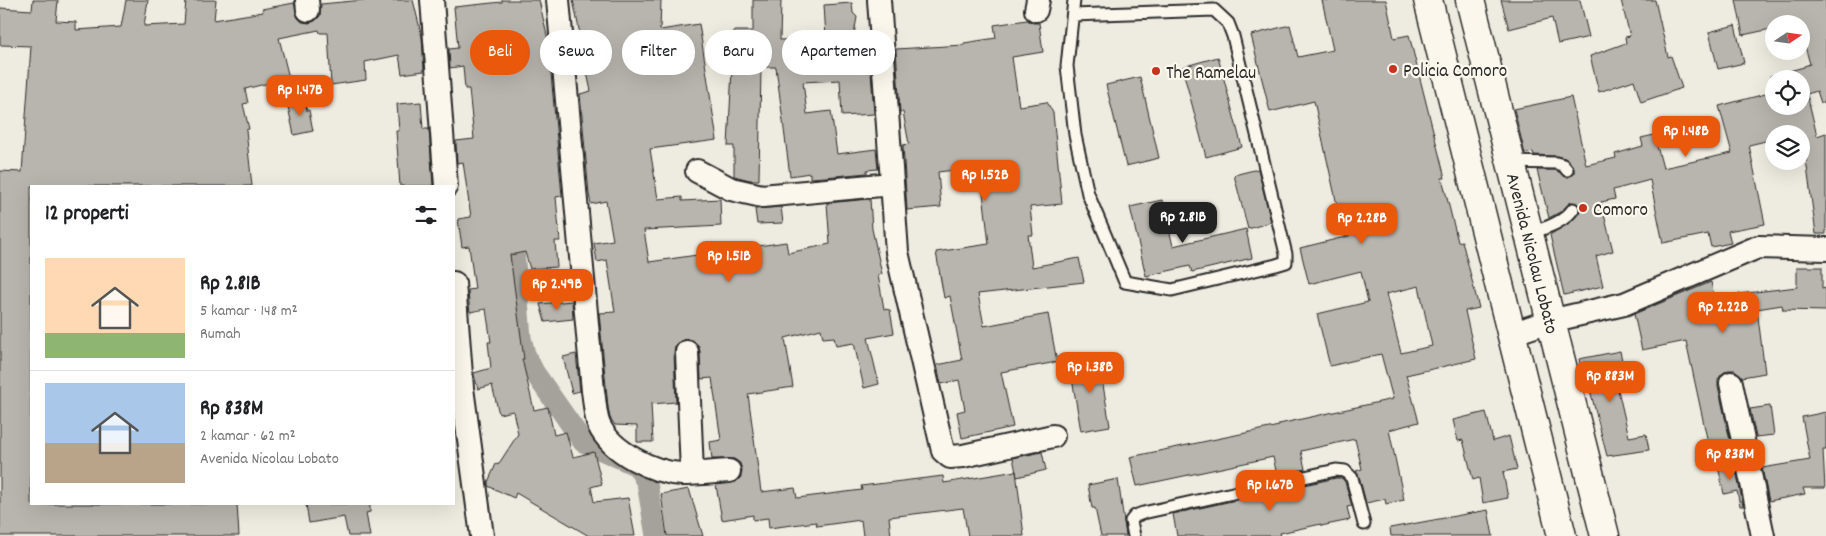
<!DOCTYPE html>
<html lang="id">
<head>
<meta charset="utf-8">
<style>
  body { margin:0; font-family:Dekko,sans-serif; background:#f2f2f2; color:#202124; height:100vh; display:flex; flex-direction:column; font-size:19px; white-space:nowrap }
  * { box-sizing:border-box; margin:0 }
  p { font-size:16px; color:#757577 }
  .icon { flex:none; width:28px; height:28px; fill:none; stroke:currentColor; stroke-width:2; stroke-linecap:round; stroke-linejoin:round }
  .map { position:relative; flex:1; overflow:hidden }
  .side { position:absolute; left:30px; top:185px; width:425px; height:320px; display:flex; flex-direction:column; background:#fff; border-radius:0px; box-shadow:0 5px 20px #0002 }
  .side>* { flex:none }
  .banner { position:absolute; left:470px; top:30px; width:475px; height:45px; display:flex; gap:10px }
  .needle { width:32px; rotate:77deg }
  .fabs { position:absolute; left:1765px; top:15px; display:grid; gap:10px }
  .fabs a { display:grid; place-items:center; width:45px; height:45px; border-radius:50%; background:#fff; box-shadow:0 5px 20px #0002; font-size:25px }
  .price { position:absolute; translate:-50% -42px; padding:0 11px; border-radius:10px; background:#ea580c; color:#fff; font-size:16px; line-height:32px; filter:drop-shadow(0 1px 2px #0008) }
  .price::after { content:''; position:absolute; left:50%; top:30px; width:15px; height:11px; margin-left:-8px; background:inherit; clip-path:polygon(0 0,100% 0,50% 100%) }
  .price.on { background:#222; color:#fff }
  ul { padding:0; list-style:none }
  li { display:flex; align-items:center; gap:15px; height:125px; padding:0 15px }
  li+li { border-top:1px solid #e0e0e0 }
  li span { display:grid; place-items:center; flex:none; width:140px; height:100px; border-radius:0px; color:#555 }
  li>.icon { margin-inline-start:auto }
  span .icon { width:60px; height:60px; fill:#fffc; stroke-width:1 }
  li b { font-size:21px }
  h2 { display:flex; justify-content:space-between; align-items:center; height:60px; padding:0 15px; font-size:21px }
  .chip { padding:0 18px; border-radius:22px; background:#fff; box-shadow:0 5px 20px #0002; font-size:18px; line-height:45px }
  .chip.on { background:#ea580c; color:#fff }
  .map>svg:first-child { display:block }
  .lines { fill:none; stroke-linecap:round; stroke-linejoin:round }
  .canal { stroke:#a4a29a; stroke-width:21 }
  .building { fill:#b8b5ae; stroke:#2b2b2b; fill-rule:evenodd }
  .lane-casing { stroke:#2b2b2b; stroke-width:15 }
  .street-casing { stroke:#2b2b2b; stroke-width:26 }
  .primary-casing { stroke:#2b2b2b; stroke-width:31 }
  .lane { stroke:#fbf7ec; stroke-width:11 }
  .street { stroke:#fbf7ec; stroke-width:22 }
  .primary { stroke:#fbf7ec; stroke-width:28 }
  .poi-dot { fill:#c8321e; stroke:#fbf7ec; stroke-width:2 }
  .labels { text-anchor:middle; stroke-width:4.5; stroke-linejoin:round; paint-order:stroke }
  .poi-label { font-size:19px; fill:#2b2b2b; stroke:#fbf7ec; text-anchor:start }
  .street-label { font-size:19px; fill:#2b2b2b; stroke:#fbf7ec }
</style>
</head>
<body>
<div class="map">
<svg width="1826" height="536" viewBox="0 0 1826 536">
  <rect width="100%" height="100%" fill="#eeebe0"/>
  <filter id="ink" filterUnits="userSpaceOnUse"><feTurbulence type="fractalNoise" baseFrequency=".02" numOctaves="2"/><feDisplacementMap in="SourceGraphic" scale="10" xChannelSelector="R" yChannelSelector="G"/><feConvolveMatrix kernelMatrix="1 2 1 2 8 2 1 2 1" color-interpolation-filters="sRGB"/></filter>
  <g filter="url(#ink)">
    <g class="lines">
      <path class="canal" d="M512 225 521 338 525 354 534 372 583 442 637 466 647 483 656 536"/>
    </g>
    <path class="building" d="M33 0H58L56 21 76 22V30L121 27 126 0H148L144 26 184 24 186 0H216L214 20 263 12 262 9 294 3 298 18 302 22 309 23 315 21 320 16 321 4 364 0H413L422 37 424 71 402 74 399 55 365 62 366 80 331 85 328 33H320L319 30 279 38 289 78 245 89 248 103 243 104 249 129 246 130 252 186H31V504H237L239 536H0V171L22 172 31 46 0 45V8L32 10Z
      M502 0H539L548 40 562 196 556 197 560 241H555L557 267 530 269 525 252 510 255 524 359H522L534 410 548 407 554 435 566 432 573 457 594 452 602 484 591 487 594 502 628 498 635 536H589L516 493 514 498 488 486V482L496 464 498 465 518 434 513 411 499 414 492 385 478 389 474 375V373L491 368 488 342H491L486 309 470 312 469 304 468 290 475 289 469 246 462 247 458 219 471 217 463 162 457 163 456 141 474 139 469 89H465L463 66 450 68 449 49 458 48 454 7 502 2Z
      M573 0H661L660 30 699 24 717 140 650 149 658 199 682 197V201L720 199 721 226 644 230 649 262 786 242 788 253 830 244 827 203 870 199 872 229 882 274 878 275 884 309 890 310 894 333 868 338 879 384 864 388 854 343 836 346 834 337 823 338 821 329 785 338 793 387 748 394 761 492 795 488 797 498 862 490 861 486 943 476 944 483 1016 471 1024 536H968L963 508 889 517 891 536H863L861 520 817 526 816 522 769 528 768 518 753 520V515L722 520 716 485 736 482 741 477 742 470 740 463 734 459H712L710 442 721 440 712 378 701 379 700 351 698 345 693 340 687 339 680 341 675 346 674 353 676 402 651 404 653 442H637V426L615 425 610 418 608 407 599 313 615 312 607 260 597 262 594 243 613 240 606 201 591 204 589 194 580 94 591 91 583 54 576 55 574 35 580 34Z
      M753 0H781L780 40 826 38 824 5 852 3 853 13 857 17 852 46 869 45 874 114 842 116 840 80 803 82 807 114 831 111 837 154 876 149 878 169 867 170V173L825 177 810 178V173L790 176 776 67H761L759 180H750L734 176V146H728L734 31H753Z
      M1322 0H1386L1394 38 1409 35 1445 178H1442L1458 242 1462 241 1479 308 1465 311 1476 359 1406 375 1419 422 1389 430 1404 500 1386 504 1385 499 1366 503 1359 476 1356 471 1362 469 1355 439 1301 451 1305 469 1277 475 1273 457 1137 486 1130 457 1279 426V424L1393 399 1381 354 1330 366 1317 314 1368 302 1361 271 1309 284 1300 248 1349 236 1342 204 1337 205 1314 101 1270 112 1251 35 1290 25 1298 57 1333 50ZM1419 286 1432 346 1401 353 1386 294Z
      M1501 0H1580L1589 37 1558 44 1552 18 1509 29Z
      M1621 0H1655L1668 57 1671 56 1682 88 1641 102 1634 80 1599 92 1590 56 1626 43 1625 37 1630 36Z
      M1736 0H1826V102L1821 103 1817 91 1807 94 1817 136 1826 133V234H1816L1805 152 1801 153V134H1774V139L1749 145 1765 224 1728 231 1731 243 1711 247 1708 234 1663 243 1650 180 1613 190 1615 199 1601 202 1613 251 1596 256 1603 286 1564 295 1550 235 1574 219 1579 213 1580 207 1577 203 1571 202 1560 212 1549 218 1537 170H1555L1568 177 1574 173V168L1565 158 1556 156 1534 155 1533 152 1525 154 1514 109 1571 97 1586 165 1616 158 1615 154 1643 146 1641 138 1654 135 1663 168 1732 153 1719 106 1773 92 1770 76 1804 67V66L1810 64 1801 32V24H1774V36H1772L1771 29 1743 35ZM1774 79H1801V106H1774Z
      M1027 20 1033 23H1039L1043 52 1012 57 1019 106 1047 102 1053 113 1062 204 1030 207 1033 235H1028L1032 267 1079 258 1084 282 978 294 984 326 1048 314 1057 362 1001 372 1013 427 962 438 957 412 965 410 959 380 941 384 937 365 962 360 950 296 944 298 936 252 989 244 980 167 938 172 941 207 907 210 903 145 909 144 903 112H900L896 49 964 45V43L996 38 994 25Z
      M1735 25 1744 63 1718 69 1709 32Z
      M1218 57 1242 147 1206 157 1182 67Z
      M1140 77 1159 158 1126 166 1106 85Z
      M305 98 307 111 309 110 313 131 294 135 287 102Z
      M421 102 423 129H429L433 186H400L396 131H399L397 104Z
      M1258 169 1271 222 1248 229 1234 175Z
      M1162 200 1173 246 1246 229 1252 258 1192 272 1190 266 1146 276 1130 207Z
      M781 207 783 223 757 224 755 209Z
      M1797 267H1822V289L1826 288V311L1783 310 1782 305 1757 309 1765 373 1742 377 1735 370H1728L1722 374 1718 379V386L1730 440 1708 443 1686 341 1642 350 1634 314 1711 282 1714 297 1797 287Z
      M572 301 573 319 545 322 540 304Z
      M1620 351 1625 375 1615 377 1629 437 1646 434 1649 450 1607 456 1588 382 1584 383 1579 359Z
      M576 354 580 391 572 393 563 357Z
      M1098 356 1110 426 1081 431 1069 361Z
      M1770 406 1774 435 1756 437 1750 409Z
      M1486 412 1493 441 1509 436 1517 469 1503 472 1508 498 1483 503 1479 478 1473 480 1463 440 1458 441 1453 420Z
      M1826 412V450H1823L1825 488H1803L1805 494 1769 501 1762 468 1810 460 1802 417Z
      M1042 452 1046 470 1017 477 1013 458Z
      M1735 465 1743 506H1740L1737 491 1724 494 1718 466Z
      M1336 478H1342L1345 482 1352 506 1347 507 1350 520 1321 526V524L1280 533 1281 536H1177L1173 514Z
      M1118 479 1126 536H1101L1095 508H1092L1088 485Z
      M689 489 703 536H667L661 494Z
      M306 504H370V512L366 513 370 536H348L344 517 309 523Z
      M1488 510 1493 536H1391L1390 528Z"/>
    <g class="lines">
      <g class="lane-casing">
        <path id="lane" d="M1073 15 1214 10 1228 23 1233 36 1286 254V262L1276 265 1172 290 1125 282 1088 194 1075 135 1067 66 1074 0
          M1510 162 1556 163 1563 165 1567 170
          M1529 234C1544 228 1564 223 1573 209
          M1134 536 1131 521 1135 516 1143 513 1336 470 1345 471 1352 478 1364 524"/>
      </g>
      <g class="street-casing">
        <path id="street" d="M307 0 308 10
          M432 0 446 186
          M558 0 593 391C595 402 595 416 599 425 611 452 654 473 682 474 698 474 713 472 729 471
          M879 0 897 252 943 451 950 457 963 456 1053 436
          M1036 10 1038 0
          M697 171 731 189 762 196 892 184
          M454 283 462 388 482 536
          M1511 334 1550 321 1624 304 1758 247 1826 249
          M687 352 692 473
          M1731 383 1763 536"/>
      </g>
      <g class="primary-casing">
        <g id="primary">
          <path d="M1428 0 1562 536"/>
          <path id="s1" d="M1470 0 1605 536"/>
        </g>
      </g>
      <use href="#lane" class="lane"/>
      <use href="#street" class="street"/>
      <use href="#primary" class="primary"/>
    </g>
  </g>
  <g class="poi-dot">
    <circle cx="1393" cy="69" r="5"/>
    <circle cx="1156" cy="71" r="5"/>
    <circle cx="1583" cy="208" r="5"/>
  </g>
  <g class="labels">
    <g class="poi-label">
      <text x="1403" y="76">Policia Comoro</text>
      <text x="1166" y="78">The Ramelau</text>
      <text x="1593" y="215">Comoro</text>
    </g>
    <g class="street-label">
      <text dy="7" stroke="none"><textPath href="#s1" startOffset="261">Avenida Nicolau Lobato</textPath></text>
    </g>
  </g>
</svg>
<div class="fabs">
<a><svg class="needle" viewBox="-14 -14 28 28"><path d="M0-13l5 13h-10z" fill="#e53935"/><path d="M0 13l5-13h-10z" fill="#757577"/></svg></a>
<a><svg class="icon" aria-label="locate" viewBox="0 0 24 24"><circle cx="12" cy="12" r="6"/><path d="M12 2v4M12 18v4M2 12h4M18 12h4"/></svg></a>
<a><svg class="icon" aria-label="layers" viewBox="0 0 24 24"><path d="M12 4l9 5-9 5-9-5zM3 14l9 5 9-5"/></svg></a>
</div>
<b class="price" style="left:300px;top:117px">Rp 1.47B</b>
<b class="price" style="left:1686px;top:158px">Rp 1.48B</b>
<b class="price" style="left:985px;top:202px">Rp 1.52B</b>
<b class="price on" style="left:1183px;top:244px">Rp 2.81B</b>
<b class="price" style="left:1362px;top:245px">Rp 2.28B</b>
<b class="price" style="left:729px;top:283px">Rp 1.51B</b>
<b class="price" style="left:557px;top:311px">Rp 2.49B</b>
<b class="price" style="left:1723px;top:334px">Rp 2.22B</b>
<b class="price" style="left:1090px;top:394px">Rp 1.38B</b>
<b class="price" style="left:1610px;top:403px">Rp 883M</b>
<b class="price" style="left:1730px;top:481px">Rp 838M</b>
<b class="price" style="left:1270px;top:512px">Rp 1.67B</b>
<div class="banner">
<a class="chip on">Beli</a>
<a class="chip">Sewa</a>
<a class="chip">Filter</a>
<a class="chip">Baru</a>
<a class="chip">Apartemen</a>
</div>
<section class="side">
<h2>12 properti<svg class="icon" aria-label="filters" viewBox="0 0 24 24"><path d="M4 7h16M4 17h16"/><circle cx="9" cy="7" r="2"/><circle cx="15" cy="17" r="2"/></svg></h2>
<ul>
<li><span style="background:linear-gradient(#ffd9b3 75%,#8fb573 0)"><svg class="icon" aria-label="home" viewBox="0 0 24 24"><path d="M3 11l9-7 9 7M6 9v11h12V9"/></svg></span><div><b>Rp 2.81B</b><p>5 kamar · 148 m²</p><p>Rumah</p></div></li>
<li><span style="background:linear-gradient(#a9c7e8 60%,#b9a48a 0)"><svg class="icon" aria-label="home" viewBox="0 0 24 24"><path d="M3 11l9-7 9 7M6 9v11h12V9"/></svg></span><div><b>Rp 838M</b><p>2 kamar · 62 m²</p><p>Avenida Nicolau Lobato</p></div></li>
</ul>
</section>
</div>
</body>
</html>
